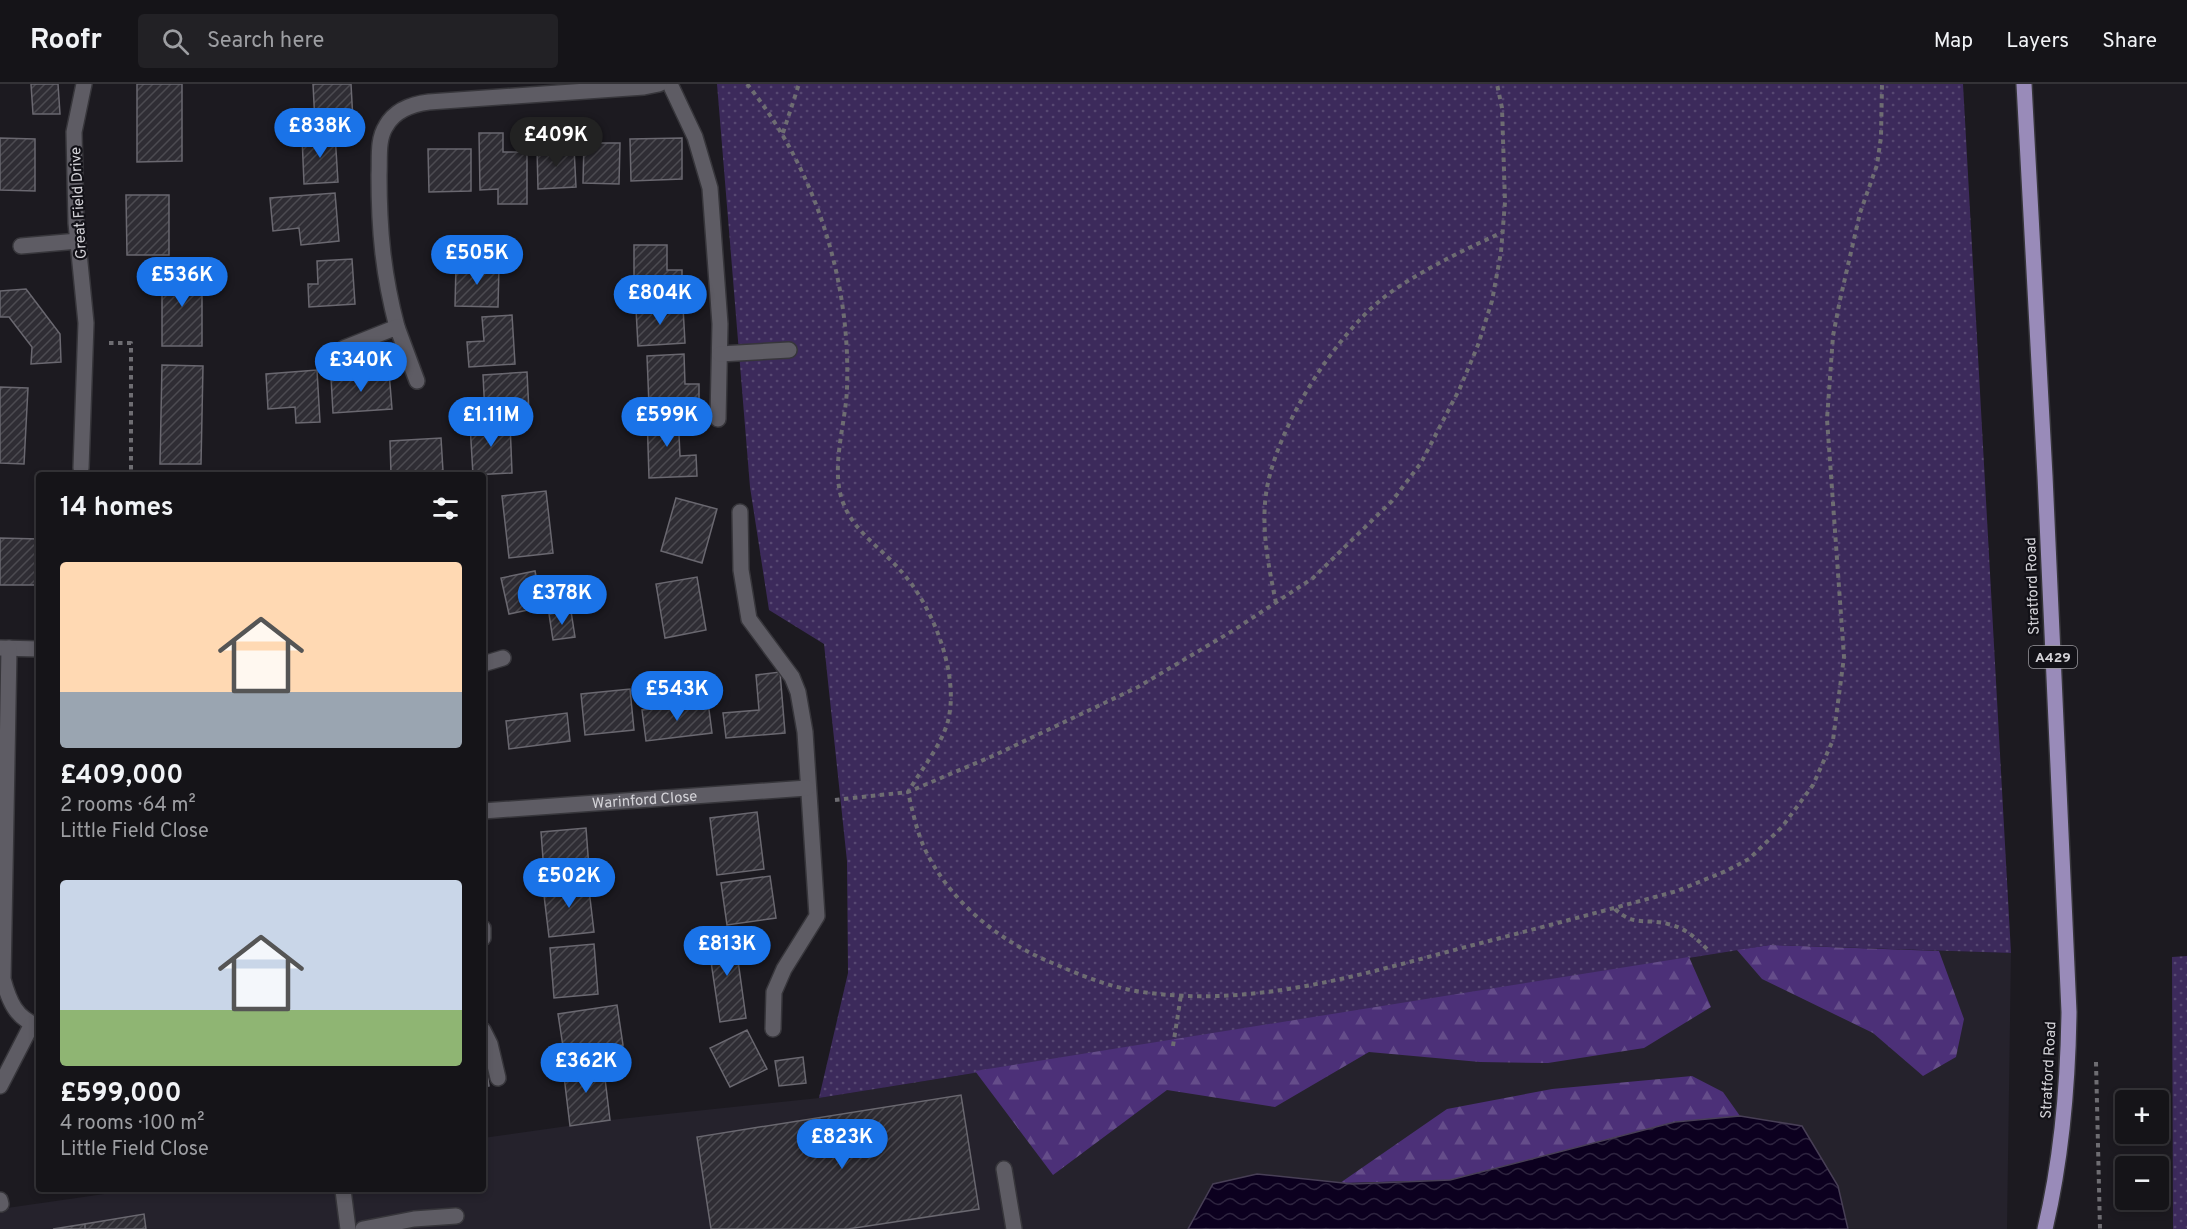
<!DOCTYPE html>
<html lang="en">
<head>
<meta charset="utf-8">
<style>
  body { margin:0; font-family:Overpass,sans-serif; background:#222125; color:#f1f3f6; height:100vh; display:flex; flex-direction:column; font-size:22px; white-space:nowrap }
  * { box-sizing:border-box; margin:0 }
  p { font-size:20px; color:#9d9ea2 }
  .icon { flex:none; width:33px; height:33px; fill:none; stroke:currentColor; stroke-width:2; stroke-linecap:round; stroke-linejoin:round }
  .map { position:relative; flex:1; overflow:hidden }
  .sheet { position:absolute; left:36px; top:388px; width:450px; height:720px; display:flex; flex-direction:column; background:#151418; border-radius:6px; box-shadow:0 3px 9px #0003,0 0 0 2px #343337 }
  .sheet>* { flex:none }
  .controls { position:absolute; left:2115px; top:1006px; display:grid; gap:12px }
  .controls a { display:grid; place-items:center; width:54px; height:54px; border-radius:6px; background:#151418; box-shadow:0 3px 9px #0003,0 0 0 2px #343337; font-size:30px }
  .price { position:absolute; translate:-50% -51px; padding:0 14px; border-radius:21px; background:#1a73e8; color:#fff; font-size:20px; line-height:39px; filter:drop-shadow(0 2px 3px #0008) }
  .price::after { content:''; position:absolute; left:50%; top:36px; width:18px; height:14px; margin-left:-9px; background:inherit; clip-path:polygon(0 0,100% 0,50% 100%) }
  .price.current { background:#222; color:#fff }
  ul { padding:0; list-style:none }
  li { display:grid; align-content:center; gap:12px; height:318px; padding:0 24px }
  li span { display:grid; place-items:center; height:186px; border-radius:6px; color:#555 }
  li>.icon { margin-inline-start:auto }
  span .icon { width:108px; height:108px; fill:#fffc; stroke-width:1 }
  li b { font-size:26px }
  h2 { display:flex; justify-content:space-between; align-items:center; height:72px; padding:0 24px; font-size:26px }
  header { display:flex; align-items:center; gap:36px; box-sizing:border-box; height:84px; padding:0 30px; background:#151418; border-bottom:2px solid #343337 }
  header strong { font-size:28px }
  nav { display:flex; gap:33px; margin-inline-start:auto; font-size:21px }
  .search { width:420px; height:54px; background:#222125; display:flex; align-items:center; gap:15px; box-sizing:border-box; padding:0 21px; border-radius:6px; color:#9d9ea2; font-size:22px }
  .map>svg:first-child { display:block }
  .built { fill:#25222c }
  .grass { fill:url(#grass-dots) }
  .forest { fill:url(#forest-firs) }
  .water { fill:url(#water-waves); stroke:#483f56; stroke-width:1.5 }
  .building { fill:url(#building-hatch); stroke:#6a6870; stroke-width:1.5 }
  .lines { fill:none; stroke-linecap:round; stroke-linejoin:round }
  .minor-casing { stroke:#37363b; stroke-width:18 }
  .major-casing { stroke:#37363b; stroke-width:18 }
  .path { stroke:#6e6d72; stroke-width:4; stroke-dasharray:4.5 4.5; stroke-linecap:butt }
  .minor { stroke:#5e5c64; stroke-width:15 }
  .major { stroke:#998bb9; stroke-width:15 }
  .labels { text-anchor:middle; stroke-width:4.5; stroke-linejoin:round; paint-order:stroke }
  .shield { fill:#121117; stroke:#9a999e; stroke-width:1.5 }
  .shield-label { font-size:14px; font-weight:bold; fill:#d4d3d8 }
  .street-label { font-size:15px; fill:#d4d3d8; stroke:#121117 }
</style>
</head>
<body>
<header>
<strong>Roofr</strong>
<div class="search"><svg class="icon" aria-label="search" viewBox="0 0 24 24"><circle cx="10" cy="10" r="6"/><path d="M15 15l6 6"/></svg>Search here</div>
<nav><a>Map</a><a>Layers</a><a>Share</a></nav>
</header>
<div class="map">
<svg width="2187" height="1145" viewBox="0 0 2187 1145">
  <defs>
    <pattern id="grass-dots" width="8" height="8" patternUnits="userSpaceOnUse" patternTransform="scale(1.5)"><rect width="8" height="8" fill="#3c2a5b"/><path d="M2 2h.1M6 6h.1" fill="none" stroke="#574872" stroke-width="1.8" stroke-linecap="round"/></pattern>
    <pattern id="forest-firs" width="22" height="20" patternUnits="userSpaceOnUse" patternTransform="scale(1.5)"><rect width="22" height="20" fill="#4c3078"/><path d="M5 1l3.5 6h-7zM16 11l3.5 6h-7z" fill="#654d8a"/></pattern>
    <pattern id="water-waves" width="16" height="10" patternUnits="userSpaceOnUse" patternTransform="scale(1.5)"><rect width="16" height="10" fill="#0c001f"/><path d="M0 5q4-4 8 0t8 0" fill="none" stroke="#2e243f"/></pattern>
    <pattern id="building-hatch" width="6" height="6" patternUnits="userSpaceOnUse" patternTransform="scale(1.5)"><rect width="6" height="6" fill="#2f2d34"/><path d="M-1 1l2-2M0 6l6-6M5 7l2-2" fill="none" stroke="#4c4b51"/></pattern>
  </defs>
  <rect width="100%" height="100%" fill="#1c1a20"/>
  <path class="built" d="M1770 861 2011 869 2007 1145H0V1125L132 1106H483V1054L610 1036 819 1014Z"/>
  <path class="grass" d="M717 0H1963L2011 869 1770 861 819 1014 848 889 847 777 824 560 769 526 750 403Z
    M2187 872V1145H2173L2172 873Z"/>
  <path class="forest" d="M1770 861 1939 867 1964 935 1956 973 1923 992 1873 949 1762 895 1737 866Z
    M1689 873 1711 923 1644 964 1548 979 1480 978 1369 968 1275 1023 1167 1006 1053 1091 975 987Z
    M1692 992 1723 1008 1740 1032 1675 1038 1450 1096 1340 1099 1447 1025 1552 1005Z"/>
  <path class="water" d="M1740 1032 1802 1042 1838 1102 1848 1145H1188L1213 1100 1257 1090 1353 1100 1450 1096 1675 1038Z"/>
  <path class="building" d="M31 0H58L60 30H33Z
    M137 0H182V77L137 78Z
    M313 0H351L353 37 315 39Z
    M479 49H503V68H527V120H498V105L480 106Z
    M335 50 338 98 304 100 302 52Z
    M0 54 35 55V107L0 106Z
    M682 54V95L631 97 630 55Z
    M584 59H620L619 100 583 99Z
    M574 63 576 103 538 105 537 64Z
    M428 65H471V107L429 108Z
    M335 109 339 157 301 161 299 144 273 147 270 114Z
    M126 111H169V171H127Z
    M634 161H667V186H682V210L634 211Z
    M352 175 355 220 309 223 308 200H318L317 177Z
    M456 182 499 183 498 223 455 222Z
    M162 187H202V262H162Z
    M26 205 60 250 61 278 31 280 32 263 9 233H0V207Z
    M683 223 685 259 638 262 636 225Z
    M512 231 515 280 469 283 467 258 484 257 482 233Z
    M684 270 685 300H699V319L649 321 647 272Z
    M162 281 203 282 201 380H160Z
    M317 286 320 338 296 339 295 323 268 325 266 290Z
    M389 288 392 325 333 329 331 293Z
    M527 288 529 328 485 330 483 291Z
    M0 303 28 304 24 380 0 379Z
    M678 329 680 372 696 371 697 392 649 394 647 330Z
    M510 338 512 389 473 391 470 340Z
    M441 354 443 387 391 390 390 357Z
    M546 407 553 469 509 474 502 412Z
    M676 414 717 425 702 479 661 467Z
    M0 454 39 455V501H0Z
    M535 487 542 523 509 530 501 494Z
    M697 493 706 546 665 554 656 500Z
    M571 527 575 553 553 556 549 530Z
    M780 588 785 649 726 654 723 629 759 626 756 591Z
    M630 605 634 646 585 651 581 610Z
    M708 618 712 649 646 657 642 626Z
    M567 629 570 657 509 665 506 637Z
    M757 728 764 785 717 791 710 734Z
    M586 744 589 784 544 788 541 748Z
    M770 792 776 834 727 841 721 799Z
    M588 797 594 848 549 853 543 803Z
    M734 848 746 934 720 938 707 851Z
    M594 860 598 910 554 914 550 864Z
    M617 921 623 961 564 969 558 930Z
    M747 946 767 985 730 1003 710 964Z
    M483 964 489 1002 483 1003Z
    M803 973 806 999 779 1002 775 977Z
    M603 978 610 1036 570 1042 563 984Z
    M961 1011 979 1125 848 1145H711L697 1053Z
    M144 1130 146 1145H85V1140Z
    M85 1140V1145H53Z"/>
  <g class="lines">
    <g class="minor-casing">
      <g id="minor">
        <path d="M670 0 695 53 710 104 720 240 718 335"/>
        <path d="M21 162 78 157"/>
        <path d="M397 243C383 190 379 146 379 91 380 75 377 56 386 42 395 26 412 20 429 18L644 3 659 0"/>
        <path d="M344 264 397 243 417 297"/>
        <path d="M720 270 789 266"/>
        <path d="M81 384 86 239 76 139 74 48 84 0"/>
        <path d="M740 428 741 486 749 535 792 593 798 608 805 648 817 832 784 885 774 908 773 945"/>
        <path d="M0 564 39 565"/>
        <path d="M9 564 3 895C9 917 16 935 39 942"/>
        <path d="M483 580 503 574"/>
        <path id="s1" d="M483 727 807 704"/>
        <path d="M483 844V854"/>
        <path d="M483 946 490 960 498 994"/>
        <path d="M0 1002 32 940"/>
        <path d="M1004 1085 1014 1145"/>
        <path d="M343 1106 348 1145"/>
        <path d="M0 1116 1 1120"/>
        <path d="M363 1145 414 1135 456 1132"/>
      </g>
    </g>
    <g class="major-casing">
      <path id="major" d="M2024 0 2045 392 2069 928C2068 1001 2062 1073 2045 1145"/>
    </g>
    <path class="path" d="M747 0C815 84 851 196 847 304 846 340 829 386 844 421 855 448 882 465 900 486 932 520 960 590 948 637 941 662 921 686 908 708 912 725 916 744 923 761 947 815 997 856 1050 878 1078 890 1106 902 1136 907 1246 925 1353 893 1458 865 1531 846 1604 827 1677 807L1726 787 1749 775 1782 743 1813 701 1833 656 1844 573 1827 335 1833 252 1840 216 1860 129 1877 81 1881 53 1882 0
      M783 49 799 0
      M109 259H131V392
      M1276 519C1269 484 1261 447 1266 410 1275 344 1339 243 1394 206 1428 183 1466 165 1503 148
      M835 716 908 708 995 671 1138 603 1234 546 1313 494 1392 417 1421 379 1460 304 1478 261 1492 217 1501 168 1505 118 1502 24 1497 0
      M1615 825C1634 843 1646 834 1668 840 1685 844 1695 853 1707 865
      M1173 962 1181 911
      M2096 978 2100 1145"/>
    <use href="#minor" class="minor"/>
    <use href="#major" class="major"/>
  </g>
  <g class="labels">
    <rect class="shield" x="2029" y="562" width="48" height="22" rx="4.5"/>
    <g class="shield-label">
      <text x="2053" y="578">A429</text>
    </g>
    <g class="street-label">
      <text transform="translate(78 119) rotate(-93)" y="5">Great Field Drive</text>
      <text transform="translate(2032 502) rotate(-92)" y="5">Stratford Road</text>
      <text dy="5" stroke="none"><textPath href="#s1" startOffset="162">Warinford Close</textPath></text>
      <text transform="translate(2048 986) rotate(-87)" y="5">Stratford Road</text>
    </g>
  </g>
</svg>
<div class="controls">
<a>+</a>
<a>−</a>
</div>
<b class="price" style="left:320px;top:75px">£838K</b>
<b class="price current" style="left:556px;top:84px">£409K</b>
<b class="price" style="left:477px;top:202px">£505K</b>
<b class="price" style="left:182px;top:224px">£536K</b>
<b class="price" style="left:660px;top:242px">£804K</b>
<b class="price" style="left:361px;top:309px">£340K</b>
<b class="price" style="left:491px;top:364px">£1.11M</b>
<b class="price" style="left:667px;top:364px">£599K</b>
<b class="price" style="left:562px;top:542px">£378K</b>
<b class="price" style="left:677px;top:638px">£543K</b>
<b class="price" style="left:569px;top:825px">£502K</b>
<b class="price" style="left:727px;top:893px">£813K</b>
<b class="price" style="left:586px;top:1010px">£362K</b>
<b class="price" style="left:842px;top:1086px">£823K</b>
<section class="sheet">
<h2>14 homes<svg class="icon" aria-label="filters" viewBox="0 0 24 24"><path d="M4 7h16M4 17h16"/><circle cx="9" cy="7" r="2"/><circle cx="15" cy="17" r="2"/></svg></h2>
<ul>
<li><span style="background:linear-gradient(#ffd9b3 70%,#9aa5b1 0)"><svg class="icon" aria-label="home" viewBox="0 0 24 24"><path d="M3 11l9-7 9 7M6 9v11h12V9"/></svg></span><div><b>£409,000</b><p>2 rooms · 64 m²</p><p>Little Field Close</p></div></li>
<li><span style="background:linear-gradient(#c9d6e8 70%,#8fb573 0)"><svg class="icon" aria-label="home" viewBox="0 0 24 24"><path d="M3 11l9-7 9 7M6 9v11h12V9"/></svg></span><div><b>£599,000</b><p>4 rooms · 100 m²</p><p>Little Field Close</p></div></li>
</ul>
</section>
</div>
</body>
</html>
